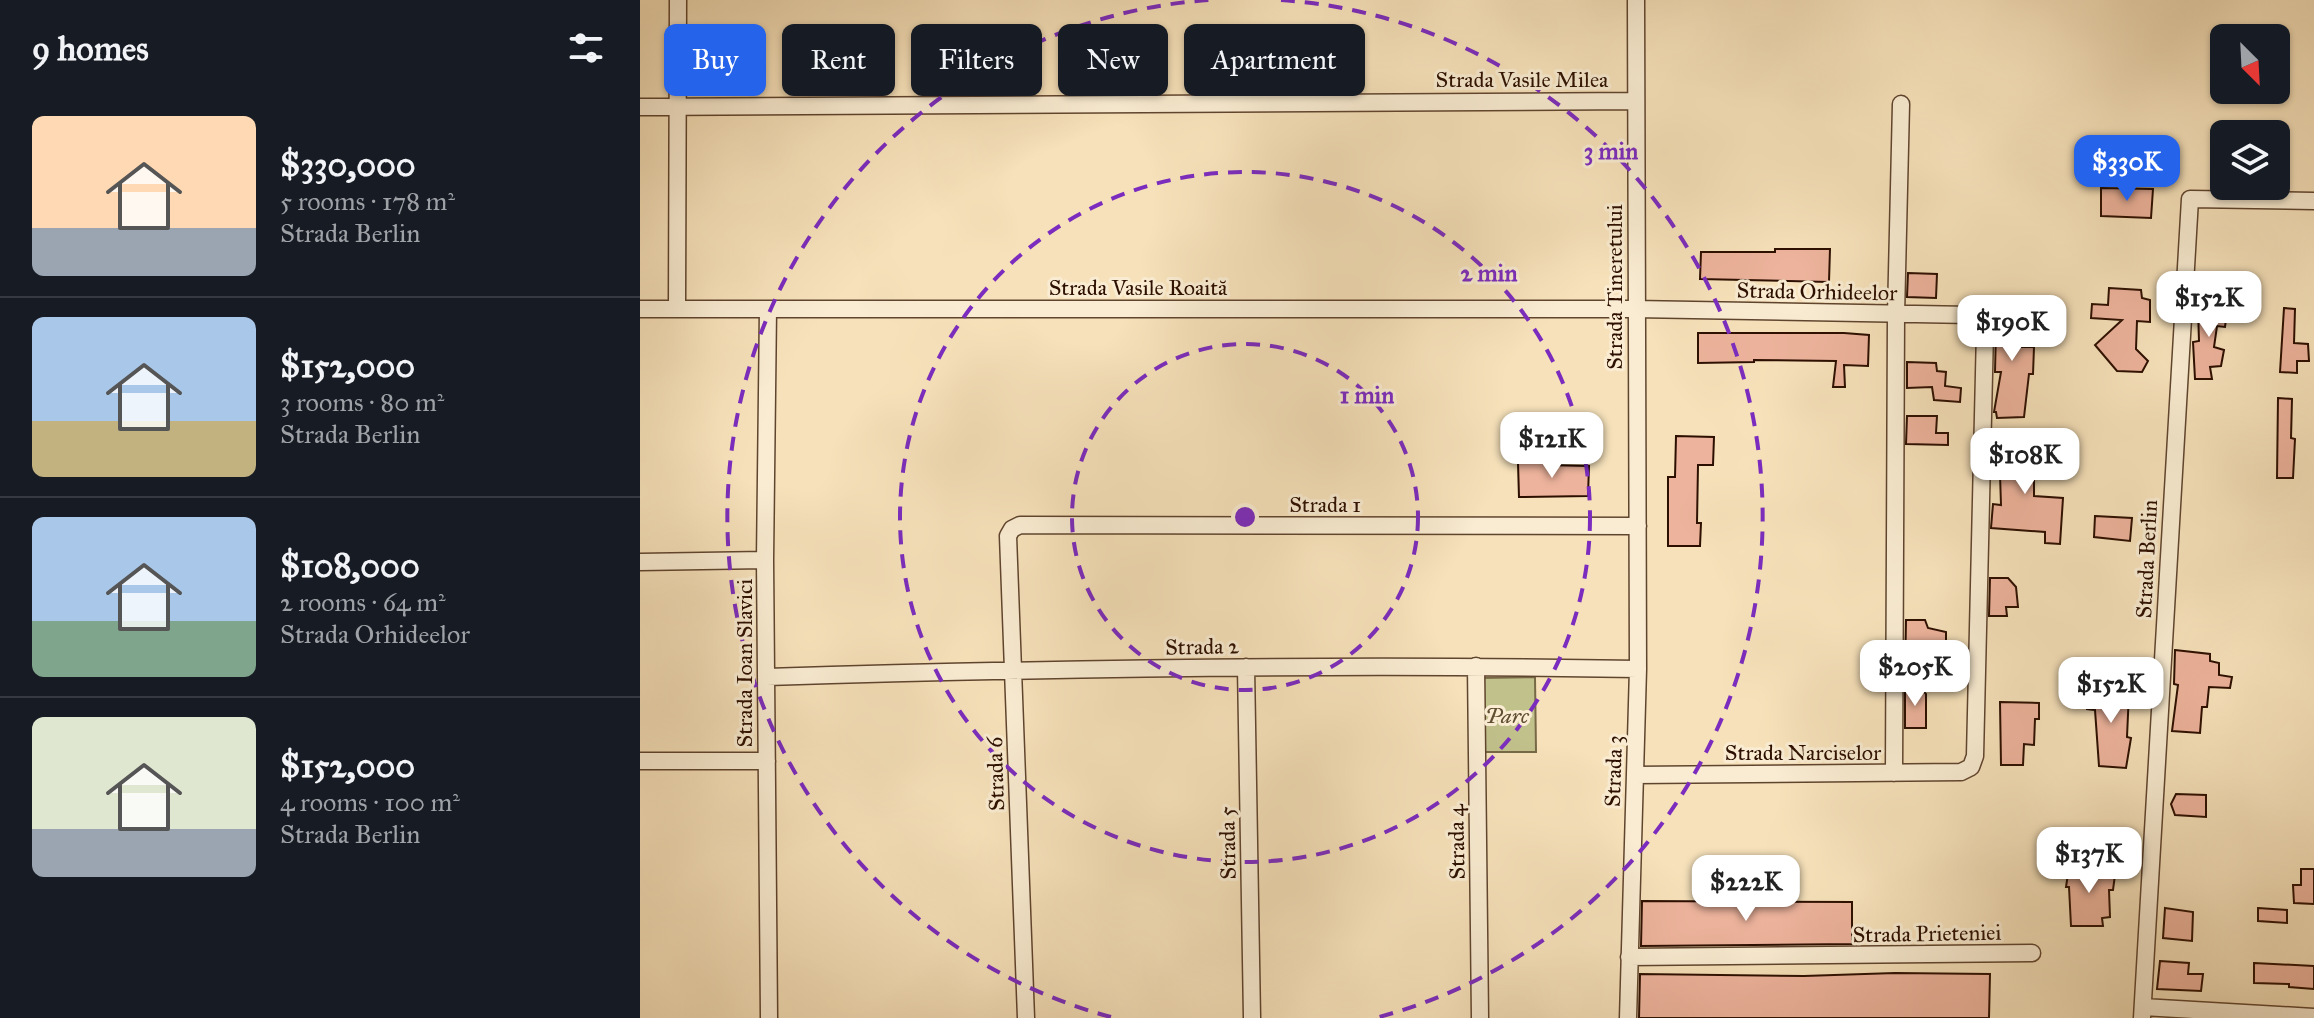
<!DOCTYPE html>
<html lang="en">
<head>
<meta charset="utf-8">
<style>
  body { margin:0; font-family:"IM FELL Great Primer",serif; background:#20242c; color:#f1f3f6; height:100vh; display:flex; flex-direction:column; font-size:30px; white-space:nowrap }
  * { box-sizing:border-box; margin:0 }
  p { font-size:26px; color:#9ea1a6 }
  .icon { flex:none; width:44px; height:44px; fill:none; stroke:currentColor; stroke-width:2; stroke-linecap:round; stroke-linejoin:round }
  .map { position:relative; flex:1; overflow:hidden }
  .panel { display:flex; flex-direction:column; background:#171b24; width:640px }
  .panel>* { flex:none }
  .guide { position:absolute; left:24px; top:24px; width:760px; height:72px; display:flex; gap:16px }
  .needle { width:52px; rotate:156deg }
  .tools { position:absolute; left:1570px; top:24px; display:grid; gap:16px }
  .tools a { display:grid; place-items:center; width:80px; height:80px; border-radius:12px; background:#171b24; box-shadow:0 2px 6px #0004; font-size:40px }
  .price { position:absolute; translate:-50% -68px; padding:0 18px; border-radius:16px; background:#fff; color:#222; font-size:26px; line-height:52px; filter:drop-shadow(0 2px 4px #0008) }
  .price::after { content:''; position:absolute; left:50%; top:48px; width:24px; height:18px; margin-left:-12px; background:inherit; clip-path:polygon(0 0,100% 0,50% 100%) }
  .price.current { background:#2563eb; color:#fff }
  ul { padding:0; list-style:none }
  li { display:flex; align-items:center; gap:24px; height:200px; padding:0 32px }
  li+li { border-top:2px solid #363941 }
  li span { display:grid; place-items:center; flex:none; width:224px; height:160px; border-radius:12px; color:#555 }
  li>.icon { margin-inline-start:auto }
  span .icon { width:96px; height:96px; fill:#fffc; stroke-width:1 }
  li b { font-size:34px }
  h2 { display:flex; justify-content:space-between; align-items:center; height:96px; padding:0 32px; font-size:34px }
  .tag { padding:0 28px; border-radius:12px; background:#171b24; box-shadow:0 2px 6px #0004; font-size:28px; line-height:72px }
  .tag.current { background:#2563eb; color:#fff }
  main { display:flex; flex:1; min-height:0 }
  .map>svg:first-child { display:block }
  .green { fill:#c1c18c; stroke:#776846; stroke-width:2 }
  .building { fill:#edb39c; stroke:#2d0f00; stroke-width:2 }
  .lines { fill:none; stroke-linecap:round; stroke-linejoin:round }
  .minor-casing { stroke:#5f442e; stroke-width:19 }
  .minor { stroke:#f9ecd2; stroke-width:16 }
  .ring { fill:none; stroke:#7b2cbf; stroke-width:4; stroke-dasharray:14 10 }
  .labels { text-anchor:middle; stroke-width:6; stroke-linejoin:round; paint-order:stroke }
  .street-label { font-size:22px; fill:#2d0f00; stroke:#f9ecd2 }
  .park-label { font-size:22px; font-style:italic; fill:#614d31; stroke:#f9ecd2 }
  .centre { fill:#7b2cbf; stroke:#f9ecd2; stroke-width:4 }
  .ring-label { font-size:24px; text-anchor:middle; font-weight:bold; fill:#7b2cbf; stroke:#f9ecd2; stroke-width:6; stroke-linejoin:round; paint-order:stroke }
</style>
</head>
<body>
<main>
<section class="panel">
<h2>9 homes<svg class="icon" aria-label="filters" viewBox="0 0 24 24"><path d="M4 7h16M4 17h16"/><circle cx="9" cy="7" r="2"/><circle cx="15" cy="17" r="2"/></svg></h2>
<ul>
<li><span style="background:linear-gradient(#ffd9b3 70%,#9aa5b1 0)"><svg class="icon" aria-label="home" viewBox="0 0 24 24"><path d="M3 11l9-7 9 7M6 9v11h12V9"/></svg></span><div><b>$330,000</b><p>5 rooms · 178 m²</p><p>Strada Berlin</p></div></li>
<li><span style="background:linear-gradient(#a9c7e8 65%,#c2b280 0)"><svg class="icon" aria-label="home" viewBox="0 0 24 24"><path d="M3 11l9-7 9 7M6 9v11h12V9"/></svg></span><div><b>$152,000</b><p>3 rooms · 80 m²</p><p>Strada Berlin</p></div></li>
<li><span style="background:linear-gradient(#a9c7e8 65%,#7fa58c 0)"><svg class="icon" aria-label="home" viewBox="0 0 24 24"><path d="M3 11l9-7 9 7M6 9v11h12V9"/></svg></span><div><b>$108,000</b><p>2 rooms · 64 m²</p><p>Strada Orhideelor</p></div></li>
<li><span style="background:linear-gradient(#dfe7d0 70%,#9aa5b1 0)"><svg class="icon" aria-label="home" viewBox="0 0 24 24"><path d="M3 11l9-7 9 7M6 9v11h12V9"/></svg></span><div><b>$152,000</b><p>4 rooms · 100 m²</p><p>Strada Berlin</p></div></li>
</ul>
</section>
<div class="map">
<svg width="1674" height="1018" viewBox="0 0 1674 1018">
  <rect width="100%" height="100%" fill="#f6e1ba"/>
  <filter id="stains"><feTurbulence type="fractalNoise" baseFrequency=".0025" numOctaves="4"/><feColorMatrix values="0 0 0 0 .2 0 0 0 0 .09 0 0 0 0 .02 0 0 0 .5 -.17"/></filter>
  <radialGradient id="worn" r=".72"><stop offset=".6" stop-color="#630" stop-opacity="0"/><stop offset="1" stop-color="#630" stop-opacity=".3"/></radialGradient>
  <path class="green" d="M895 677 896 752H840L838 678Z"/>
  <path class="building" d="M1461 188 1513 189 1511 218 1461 216Z
    M1135 249H1190L1189 282 1060 279 1061 252H1135Z
    M1268 273 1297 274 1296 298 1267 297Z
    M1469 288 1501 290 1502 298 1510 300V322L1497 321 1496 349 1508 361 1502 372 1477 371 1455 345 1482 320 1451 318 1452 304 1468 305Z
    M1572 302 1588 304 1585 327 1577 326 1574 347 1584 350 1581 366 1570 367 1572 379H1555L1553 342 1559 341 1558 309 1562 308V304L1570 305Z
    M1358 306H1375V312H1382V325H1386L1385 334H1382L1381 347H1394L1393 374H1389L1384 417 1357 418 1356 412H1354L1361 372H1355L1356 331 1352 313 1358 312Z
    M1644 308 1655 309 1654 343 1668 344 1669 361H1657V373L1640 372Z
    M1058 333H1204L1229 335 1228 366 1204 365 1205 387H1193L1196 361 1114 360V362L1058 363Z
    M1267 362 1296 363 1297 371 1306 372 1305 386 1321 388 1320 402 1294 400 1292 387 1267 388Z
    M1638 398 1652 399 1651 438 1655 439 1653 478H1637Z
    M1267 416H1297L1296 433H1308V445L1266 444Z
    M1036 436 1074 437 1073 465H1058L1057 523H1061L1060 546H1028V477H1035Z
    M1359 443H1394V496L1423 498 1420 544 1405 543V532L1351 528 1353 504 1361 505Z
    M906 462V465L949 466 948 496 879 497 878 463Z
    M1455 516 1492 518 1490 541 1454 537Z
    M1350 578H1368L1376 587 1378 607H1366L1367 616H1349Z
    M1266 620H1285L1288 628 1306 632V664L1289 665V674H1265Z
    M1535 650 1570 654V661L1579 663V675L1592 677 1590 688 1569 687 1567 707H1562L1560 733 1532 731 1538 685 1534 684Z
    M1447 686 1489 692 1487 737 1491 738 1486 768 1459 766 1455 710 1447 709Z
    M1265 687H1280L1286 694V728H1265Z
    M1360 702 1399 703V719H1395L1394 745 1384 744 1383 765H1361Z
    M1536 794 1566 795V817L1535 815 1531 804Z
    M1450 865 1475 875 1473 890H1469L1470 917 1462 918 1463 926H1431L1429 887H1426L1429 867Z
    M1661 869H1674V904L1654 903 1653 885H1661Z
    M1002 901 1212 902V944L1001 946Z
    M1525 908 1553 912 1552 941 1523 938Z
    M1618 908 1647 910V923L1618 921Z
    M1520 961 1549 963 1548 974H1563L1561 991 1517 989Z
    M1614 963 1674 966V989L1649 987V984L1614 983Z
    M1255 973 1350 974 1349 1018H999L1000 974 1164 976Z"/>
  <g class="lines">
    <g class="minor-casing">
      <path id="minor" d="M0 107 996 101
        M37 308 38 0
        M0 309H995L1331 315 1340 318 1345 331 1335 756 1331 767 1321 772 995 775
        M128 309 125 560 129 1018
        M0 562 125 560
        M836 666 840 1018
        M606 667 612 1018
        M127 677C417 668 708 664 998 669
        M0 761H127
        M1254 773 1256 315 1261 104
        M989 957 1392 953
        M1503 1007 1674 1017
        M386 1018 368 536 372 529 380 525 998 526
        M988 1018 998 669 996 0
        M1502 1018 1550 199 1674 201"/>
    </g>
    <use href="#minor" class="minor"/>
  </g>
  <g class="ring">
    <circle cx="605" cy="517" r="173"/>
    <circle cx="605" cy="517" r="345"/>
    <path d="M471 1017A518 518 0 0 1 569 0M641 0A518 518 0 0 1 739 1017"/>
  </g>
  <g class="labels">
    <g class="street-label">
      <text x="882" y="87">Strada Vasile Milea</text>
      <text x="498" y="295">Strada Vasile Roaită</text>
      <text transform="translate(974 287) rotate(-90)" y="8">Strada Tineretului</text>
      <text transform="translate(1177 291) rotate(1)" y="8">Strada Orhideelor</text>
      <text x="685" y="512">Strada 1</text>
      <text transform="translate(1506 559) rotate(-87)" y="8">Strada Berlin</text>
      <text transform="translate(562 646) rotate(-1)" y="8">Strada 2</text>
      <text transform="translate(104 663) rotate(-90)" y="8">Strada Ioan Slavici</text>
      <text x="1163" y="760">Strada Narciselor</text>
      <text transform="translate(973 771) rotate(-88)" y="8">Strada 3</text>
      <text transform="translate(355 774) rotate(-92)" y="8">Strada 6</text>
      <text transform="translate(816 842) rotate(-91)" y="8">Strada 4</text>
      <text transform="translate(587 843) rotate(-91)" y="8">Strada 5</text>
      <text transform="translate(1287 933) rotate(-1)" y="8">Strada Prieteniei</text>
    </g>
    <g class="park-label">
      <text x="867" y="723">Parc</text>
    </g>
  </g>
  <circle cx="605" cy="517" r="12" class="centre"/>
  <g class="ring-label">
    <text x="971" y="159">3 min</text>
    <text x="849" y="281">2 min</text>
    <text x="727" y="403">1 min</text>
  </g>
  <rect width="100%" height="100%" filter="url(#stains)"/>
  <rect width="100%" height="100%" fill="url(#worn)"/>
</svg>
<div class="tools">
<a><svg class="needle" viewBox="-14 -14 28 28"><path d="M0-13l5 13h-10z" fill="#e53935"/><path d="M0 13l5-13h-10z" fill="#9ea1a6"/></svg></a>
<a><svg class="icon" aria-label="layers" viewBox="0 0 24 24"><path d="M12 4l9 5-9 5-9-5zM3 14l9 5 9-5"/></svg></a>
</div>
<b class="price current" style="left:1487px;top:203px">$330K</b>
<b class="price" style="left:1569px;top:339px">$152K</b>
<b class="price" style="left:1372px;top:363px">$190K</b>
<b class="price" style="left:912px;top:480px">$121K</b>
<b class="price" style="left:1385px;top:496px">$108K</b>
<b class="price" style="left:1275px;top:708px">$205K</b>
<b class="price" style="left:1471px;top:725px">$152K</b>
<b class="price" style="left:1449px;top:895px">$137K</b>
<b class="price" style="left:1106px;top:923px">$222K</b>
<div class="guide">
<a class="tag current">Buy</a>
<a class="tag">Rent</a>
<a class="tag">Filters</a>
<a class="tag">New</a>
<a class="tag">Apartment</a>
</div>
</div>
</main>
</body>
</html>
